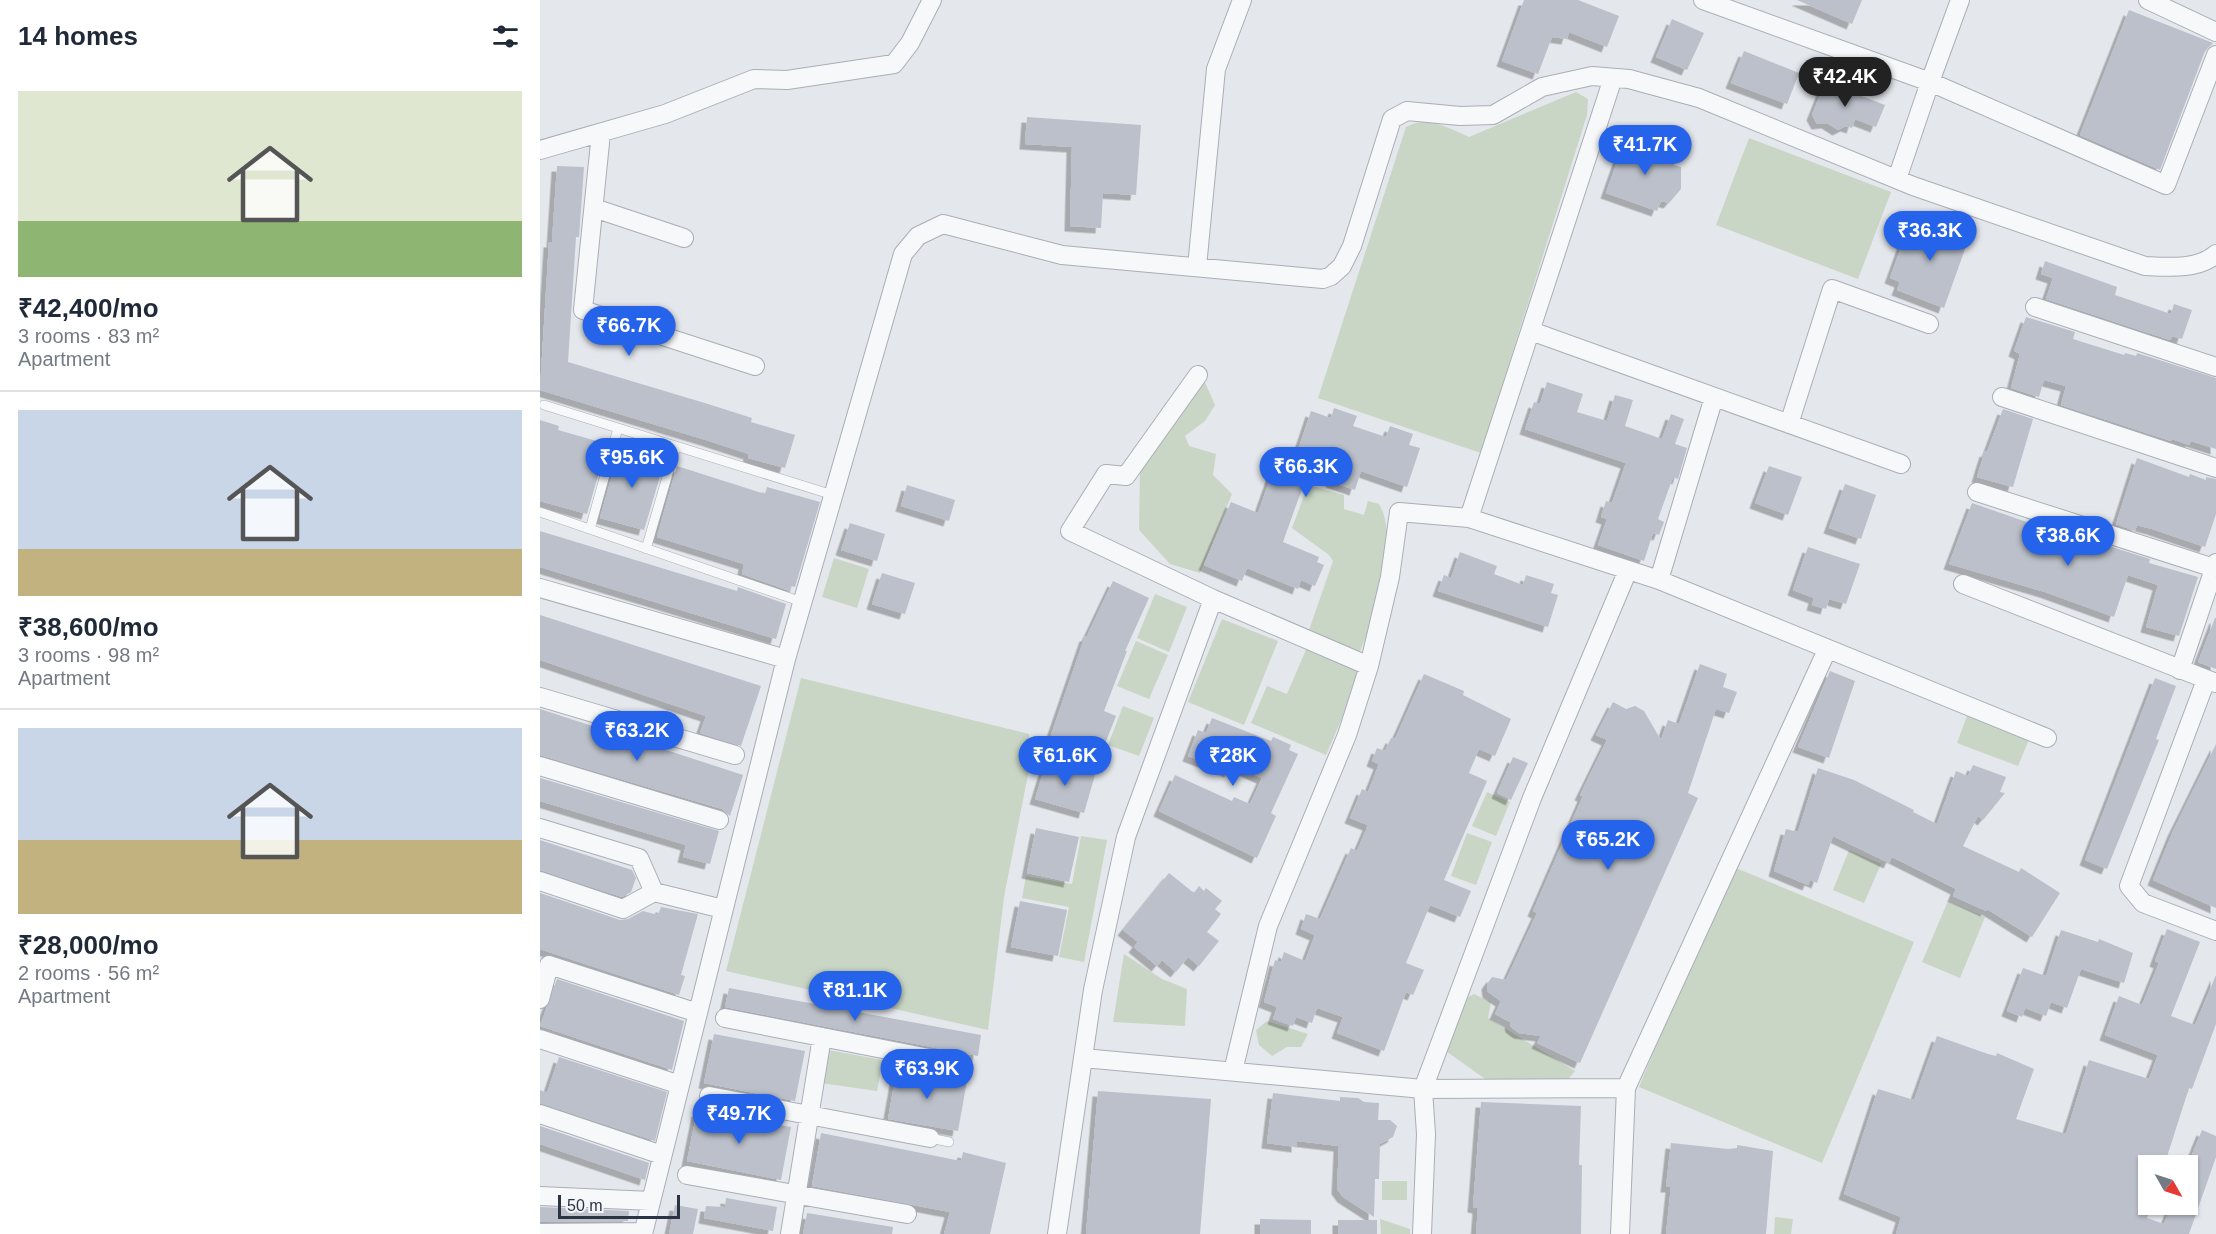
<!DOCTYPE html>
<html lang="en">
<head>
<meta charset="utf-8">
<style>
  body { margin:0; font-family:Arial,sans-serif; background:#f2f2f3; color:#1f2937; height:100vh; display:flex; flex-direction:column; font-size:22px; white-space:nowrap }
  * { box-sizing:border-box; margin:0 }
  p { font-size:20px; color:#747a83 }
  .icon { flex:none; width:33px; height:33px; fill:none; stroke:currentColor; stroke-width:2; stroke-linecap:round; stroke-linejoin:round }
  .map { position:relative; flex:1; overflow:hidden }
  .sheet { display:flex; flex-direction:column; background:#fff; width:540px }
  .sheet>* { flex:none }
  .needle { width:39px; rotate:129deg }
  .fabs { position:absolute; left:1598px; top:1155px; display:grid; gap:12px }
  .fabs a { display:grid; place-items:center; width:60px; height:60px; border-radius:0px; background:#fff; box-shadow:0 2px 4px #0004; font-size:30px }
  .scale { position:absolute; left:18px; bottom:15px; width:122px; box-sizing:border-box; padding-left:6px; border:3px solid #2b3445; border-top:0; font-size:16px; line-height:21px; white-space:nowrap; color:#2b3445; -webkit-text-stroke:4px #f4f6f9; paint-order:stroke }
  .price { position:absolute; translate:-50% -51px; padding:0 14px; border-radius:21px; background:#2563eb; color:#fff; font-size:20px; line-height:39px; filter:drop-shadow(0 2px 3px #0008) }
  .price::after { content:''; position:absolute; left:50%; top:36px; width:18px; height:14px; margin-left:-9px; background:inherit; clip-path:polygon(0 0,100% 0,50% 100%) }
  .price.current { background:#222; color:#fff }
  ul { padding:0; list-style:none }
  li { display:grid; align-content:center; gap:12px; height:318px; padding:0 18px }
  li+li { border-top:2px solid #e0e1e3 }
  li span { display:grid; place-items:center; height:186px; border-radius:0px; color:#555 }
  li>.icon { margin-inline-start:auto }
  span .icon { width:108px; height:108px; fill:#fffc; stroke-width:1 }
  li b { font-size:26px }
  h2 { display:flex; justify-content:space-between; align-items:center; height:72px; padding:0 18px; font-size:26px }
  main { display:flex; flex:1; min-height:0 }
  .map>svg:first-child { display:block }
  .green { fill:#c9d6c5 }
  .building { fill:#bbc0ca; filter:url(#shadow) }
  .lines { fill:none; stroke-linecap:round; stroke-linejoin:round }
  .lane-casing { stroke:#a9aeb7; stroke-width:10 }
  .street-casing { stroke:#a9aeb7; stroke-width:20 }
  .lane { stroke:#f7f8fa; stroke-width:9 }
  .street { stroke:#f7f8fa; stroke-width:18 }
</style>
</head>
<body>
<main>
<section class="sheet">
<h2>14 homes<svg class="icon" aria-label="filters" viewBox="0 0 24 24"><path d="M4 7h16M4 17h16"/><circle cx="9" cy="7" r="2"/><circle cx="15" cy="17" r="2"/></svg></h2>
<ul>
<li><span style="background:linear-gradient(#dfe7d0 70%,#8fb573 0)"><svg class="icon" aria-label="home" viewBox="0 0 24 24"><path d="M3 11l9-7 9 7M6 9v11h12V9"/></svg></span><div><b>₹42,400/mo</b><p>3 rooms · 83 m²</p><p>Apartment</p></div></li>
<li><span style="background:linear-gradient(#c9d6e8 75%,#c2b280 0)"><svg class="icon" aria-label="home" viewBox="0 0 24 24"><path d="M3 11l9-7 9 7M6 9v11h12V9"/></svg></span><div><b>₹38,600/mo</b><p>3 rooms · 98 m²</p><p>Apartment</p></div></li>
<li><span style="background:linear-gradient(#c9d6e8 60%,#c2b280 0)"><svg class="icon" aria-label="home" viewBox="0 0 24 24"><path d="M3 11l9-7 9 7M6 9v11h12V9"/></svg></span><div><b>₹28,000/mo</b><p>2 rooms · 56 m²</p><p>Apartment</p></div></li>
</ul>
</section>
<div class="map">
<svg width="1676" height="1234" viewBox="0 0 1676 1234">
  <defs>
    <filter id="shadow"><feDropShadow dx="-5.5" dy="5.5" stdDeviation="0" flood-color="#0004"/></filter>
  </defs>
  <rect width="100%" height="100%" fill="#e4e7ec"/>
  <path class="green" d="M1036 92 1048 99 1047 115 941 453 778 398 866 127C887 115 909 128 929 137Z
    M1209 138 1351 192 1318 279 1176 225Z
    M663 378 675 405 665 421 645 436 649 446 676 454 673 475 692 494 660 573 630 564 599 530 600 473 617 435 644 410Z
    M768 485 804 495V509L824 515 828 501 839 504C860 539 836 616 820 651L768 633 793 561 789 555 752 528Z
    M294 558 329 569 317 608 282 597Z
    M615 594 647 607 629 652 597 638Z
    M682 619 738 641 704 725 648 702Z
    M596 641 628 655 609 699 577 686Z
    M768 645 823 669 786 755 711 723 727 686 747 694Z
    M261 678 489 734 491 759 464 897 448 1030 186 971Z
    M583 706 614 718 599 756 568 745Z
    M1428 713 1490 737 1478 766 1417 743Z
    M947 792 970 802 956 836 932 826Z
    M927 833 952 842 936 885 911 876Z
    M541 836 567 840 544 962 519 957 529 907 482 898 486 876 532 884Z
    M1309 850 1341 864 1324 903 1293 890Z
    M1191 866 1374 942 1282 1163 1099 1087Z
    M1408 901 1445 917 1420 978 1382 962Z
    M584 954 622 979 647 989 645 1026 573 1022Z
    M934 994 951 1002 948 1018 1035 1071 1025 1083H951L900 1047 918 1002Z
    M727 1021 768 1034 761 1047H747L732 1056 719 1045 716 1030Z
    M288 1050 343 1060 337 1091 281 1083Z
    M842 1181H867V1200H842Z
    M1235 1217 1253 1219 1251 1234H1234Z
    M840 1219 870 1229V1234H841Z"/>
  <path class="building" d="M984 0H1038L1079 16 1067 47 1029 32 1027 39 1012 37 998 74 962 61Z
    M1257 0H1322L1312 24Z
    M1589 10 1673 43 1665 51 1620 170 1540 135Z
    M1132 19 1164 33 1147 70 1116 57Z
    M1204 51 1259 73 1247 104 1191 83Z
    M1285 82 1345 105 1336 127 1315 119 1312 128 1306 126 1298 130 1287 123 1277 124 1272 115Z
    M487 117 601 125 596 195 563 193 561 228 530 226 532 147 485 144Z
    M1085 139 1137 157 1134 165 1141 167V189L1129 203 1121 201 1117 211 1066 193Z
    M17 166 44 167 39 237H36L28 362 168 404 212 418 211 422 255 435 245 468 208 458 209 454 166 440 0 390 9 242H12Z
    M1383 218 1430 235 1404 308 1357 290 1360 282 1350 278 1368 228 1378 232Z
    M1505 261 1577 287 1575 295 1631 314 1634 304 1652 310 1642 339 1632 336 1630 340 1506 299 1513 278 1501 274Z
    M1486 317 1535 332 1533 339 1584 355 1585 353 1596 356 1597 353 1676 378V449L1651 441 1649 445 1632 439 1631 441 1521 405 1526 386 1504 380 1499 397 1471 388 1480 354 1474 351Z
    M1007 382 1043 394 1037 412 1067 421 1075 395 1093 400 1085 426 1122 439 1131 414 1144 419 1135 444 1147 448 1138 479 1133 477 1118 519 1124 522 1119 535 1113 533 1104 561 1058 545 1067 519 1061 517 1066 501 1072 503 1086 463 985 429 994 402 1000 404Z
    M794 408 817 416 813 426 846 437 850 426 873 434 869 445 880 448 867 487 821 471 815 490 791 482 798 463 774 455 743 542 779 557 777 562 784 565 775 586 761 580 758 589 707 568 702 581 664 565 691 502 718 513 735 465 751 471 771 411 791 418Z
    M1463 409 1493 419 1473 487 1437 477 1445 451 1447 452Z
    M0 420 19 426 18 430 67 444 47 514 0 501Z
    M80 447 123 460 124 463 104 530 60 518Z
    M1597 458 1649 477 1650 474 1666 480V477L1676 479V514L1665 547 1612 529 1597 525 1595 531 1576 524Z
    M137 466 225 494 227 487 280 502 255 587 251 586 250 591 202 574 204 564 117 537Z
    M1229 466 1262 477 1248 515 1215 503Z
    M1305 484 1336 495 1321 539 1289 528Z
    M367 485 415 500 409 521 361 506Z
    M1432 503 1515 532 1572 547 1610 559 1609 563 1658 577 1639 636 1606 627 1618 585 1588 575 1574 617 1505 592 1409 564Z
    M310 523 345 534 337 561 301 550Z
    M0 531 197 591 198 587 246 604 236 639 0 567Z
    M1268 547 1320 564 1306 604 1289 599 1286 609 1272 605 1274 598 1253 590Z
    M920 552 957 566 954 574 983 585 986 575 1014 584 1011 593 1018 595 1008 627 898 591 904 575 911 578Z
    M342 573 375 583 365 614 332 604Z
    M573 581 609 598 585 651H587L564 711 576 716 561 754 511 735 545 636H547Z
    M0 615 221 686 201 746 160 733 166 716 0 660Z
    M1675 618H1676V669L1658 662Z
    M1160 664 1187 674 1183 687 1197 692 1189 713 1176 709 1148 793 1158 798 1040 1063 997 1043 1001 1036 979 1033 971 1027 970 1022 955 1014 961 1001 948 992 947 984 952 977 966 980 997 913 993 911 1043 796 1040 795 1067 740 1056 735 1073 702 1086 709 1095 706 1104 711 1121 740 1128 720 1139 724Z
    M1290 671 1315 681 1289 758 1258 747Z
    M884 674 924 691 923 695 971 719 955 756 939 749 929 773 947 781 904 880 931 891 920 917 890 905 866 963 884 970 873 995 866 992 844 1051 797 1033 803 1017 777 1008 772 1023 756 1017 753 1026 733 1019 737 1007 724 1002 735 960 741 962 744 952 765 961 775 935 761 929 766 914 780 919 811 848 817 851 828 825 810 818 822 789 828 792 839 764 832 761 837 748 845 751 851 738 855 739Z
    M1615 678 1636 686 1616 739 1619 740 1567 869 1545 860Z
    M0 709 203 775 190 816 182 809 0 755Z
    M672 718 731 741 733 737 751 745 749 750 758 754 731 813 736 816 717 858 619 811 635 775 692 801 694 797 710 804 722 778 693 765 690 772 648 756 658 730 666 733Z
    M1676 744V908L1613 880 1633 831Z
    M973 757 988 763 971 800 957 793Z
    M507 760 555 775 544 813 495 799Z
    M1433 765 1466 777 1460 792 1465 793 1443 820 1438 816 1423 846 1479 872 1481 868 1520 893 1492 937 1447 909 1446 911 1413 896 1416 889 1352 857 1349 863 1293 836 1277 883 1270 880 1268 885 1234 871 1246 829 1258 832 1278 768 1314 780 1374 810 1373 812 1397 824 1416 771 1428 776Z
    M0 778 179 831 170 864 143 857 146 845 0 801Z
    M496 828 539 837 529 882 487 873Z
    M0 840 92 870 96 878 91 892 82 897 0 870Z
    M629 873 654 893 659 886 664 891 666 888 682 901 675 909 681 914 667 932 679 941 659 966 648 957 636 972 622 960 617 966 594 947 598 942 583 930Z
    M0 893 80 920 88 919 103 911 118 915 121 907 158 914 141 975 145 976 139 995 0 949Z
    M480 901 527 910 518 956 471 947Z
    M1627 929 1660 942 1631 1016 1655 1025 1676 975V1024L1652 1089 1649 1088 1624 1166H1608V1204H1611L1607 1218 1624 1224 1632 1204H1647V1167L1662 1130 1676 1136V1157L1649 1234H1356L1361 1217 1304 1194 1338 1089 1374 1100 1397 1036 1448 1054 1456 1056 1457 1053 1494 1069 1476 1119 1526 1134 1549 1060 1609 1079 1618 1055 1565 1035 1579 996 1602 1005 1619 963 1615 961Z
    M1521 930 1558 942 1559 939 1593 953 1584 983 1541 969 1527 1008 1511 1002 1506 1016 1485 1008 1482 1017 1467 1011 1483 968 1506 976Z
    M17 979 144 1021 132 1070 0 1026Z
    M189 988 441 1035 438 1056 185 1007Z
    M174 1034 265 1051 255 1101 164 1083Z
    M19 1057 127 1092 115 1141 0 1103V1090L7 1093Z
    M357 1068 427 1081 418 1131 348 1119Z
    M558 1091 671 1099 660 1234H546Z
    M733 1093 800 1101V1097L818 1098 824 1102 839 1103 838 1120H850L857 1126 853 1137 840 1144 839 1179H835L834 1217 803 1197 797 1189 799 1146 757 1141V1147L727 1143Z
    M941 1102 1041 1106 1039 1165H1042L1041 1234H936L938 1208 933 1207Z
    M157 1111 251 1127 241 1180 147 1161Z
    M0 1126 109 1163 105 1180 0 1144Z
    M281 1133 421 1161 423 1152 466 1163 450 1234H404L410 1212 272 1186Z
    M1131 1143 1188 1149 1197 1148V1145L1233 1151 1226 1234H1126L1131 1187H1126Z
    M186 1198 237 1207 233 1231 164 1218 166 1206 185 1207Z
    M135 1205 158 1209 153 1234H129Z
    M0 1207 89 1211 88 1221 0 1222Z
    M267 1213 353 1227 352 1234H263Z
    M720 1219 771 1220V1234H720Z
    M798 1220H837V1234H798Z"/>
  <g class="lines">
    <g class="lane-casing">
      <path id="lane" d="M4 405 293 495
        M0 512 262 602
        M50 529 78 428
        M106 549 136 446
        M390 1138 409 1142"/>
    </g>
    <g class="street-casing">
      <path id="street" d="M1163 0 1390 82 1420 0
        M1608 0 1676 32
        M1073 78 929 518 1119 580 1507 738
        M61 133 43 310 215 366
        M0 150 125 114 214 79 247 80 354 64 370 43 392 0
        M1357 179 1390 82 1626 185 1676 55
        M54 208 144 238
        M657 267 676 69 702 0
        M1495 307 1676 367
        M991 331 1361 464
        M658 375 586 476 566 474 530 531 673 599 829 666 807 735 728 926 693 1071
        M1462 397 1676 468
        M1249 424 1292 289 1389 324
        M1437 492 1674 568
        M1119 580 1174 397
        M1423 584 1676 683
        M0 588 246 659
        M829 666 850 577 859 512 929 518
        M1640 670 1676 563
        M1666 680 1589 886 1603 903 1676 931
        M0 697 195 755
        M0 766 179 820
        M0 828 99 858 114 892
        M0 881 83 909 114 892 183 909
        M0 999 9 965 158 1013
        M185 1018 409 1062
        M0 1039 140 1085
        M543 1058 883 1089 992 798 1088 570
        M1086 1088 1287 650
        M169 1096 390 1138
        M0 1114 122 1155
        M147 1175 367 1214
        M0 1196 111 1201
        M0 1233 103 1232
        M103 1234 246 659 363 254 378 236 403 224 522 255 783 279 791 276 802 266 812 246 852 119 867 111 920 116 953 115 1002 87 1052 76 1089 79 1159 98 1373 186 1605 266C1627 267 1658 270 1676 254
        M250 1234 282 1037
        M517 1234 553 990 586 837 673 599
        M882 1234 886 1134 883 1089 1086 1088 1080 1234"/>
    </g>
    <use href="#lane" class="lane"/>
    <use href="#street" class="street"/>
  </g>
</svg>
<div class="fabs">
<a><svg class="needle" viewBox="-14 -14 28 28"><path d="M0-13l5 13h-10z" fill="#e53935"/><path d="M0 13l5-13h-10z" fill="#747a83"/></svg></a>
</div>
<div class="scale">50 m</div>
<b class="price current" style="left:1305px;top:108px">₹42.4K</b>
<b class="price" style="left:1105px;top:176px">₹41.7K</b>
<b class="price" style="left:1390px;top:262px">₹36.3K</b>
<b class="price" style="left:89px;top:357px">₹66.7K</b>
<b class="price" style="left:92px;top:489px">₹95.6K</b>
<b class="price" style="left:766px;top:498px">₹66.3K</b>
<b class="price" style="left:1528px;top:567px">₹38.6K</b>
<b class="price" style="left:97px;top:762px">₹63.2K</b>
<b class="price" style="left:525px;top:787px">₹61.6K</b>
<b class="price" style="left:693px;top:787px">₹28K</b>
<b class="price" style="left:1068px;top:871px">₹65.2K</b>
<b class="price" style="left:315px;top:1022px">₹81.1K</b>
<b class="price" style="left:387px;top:1100px">₹63.9K</b>
<b class="price" style="left:199px;top:1145px">₹49.7K</b>
</div>
</main>
</body>
</html>
